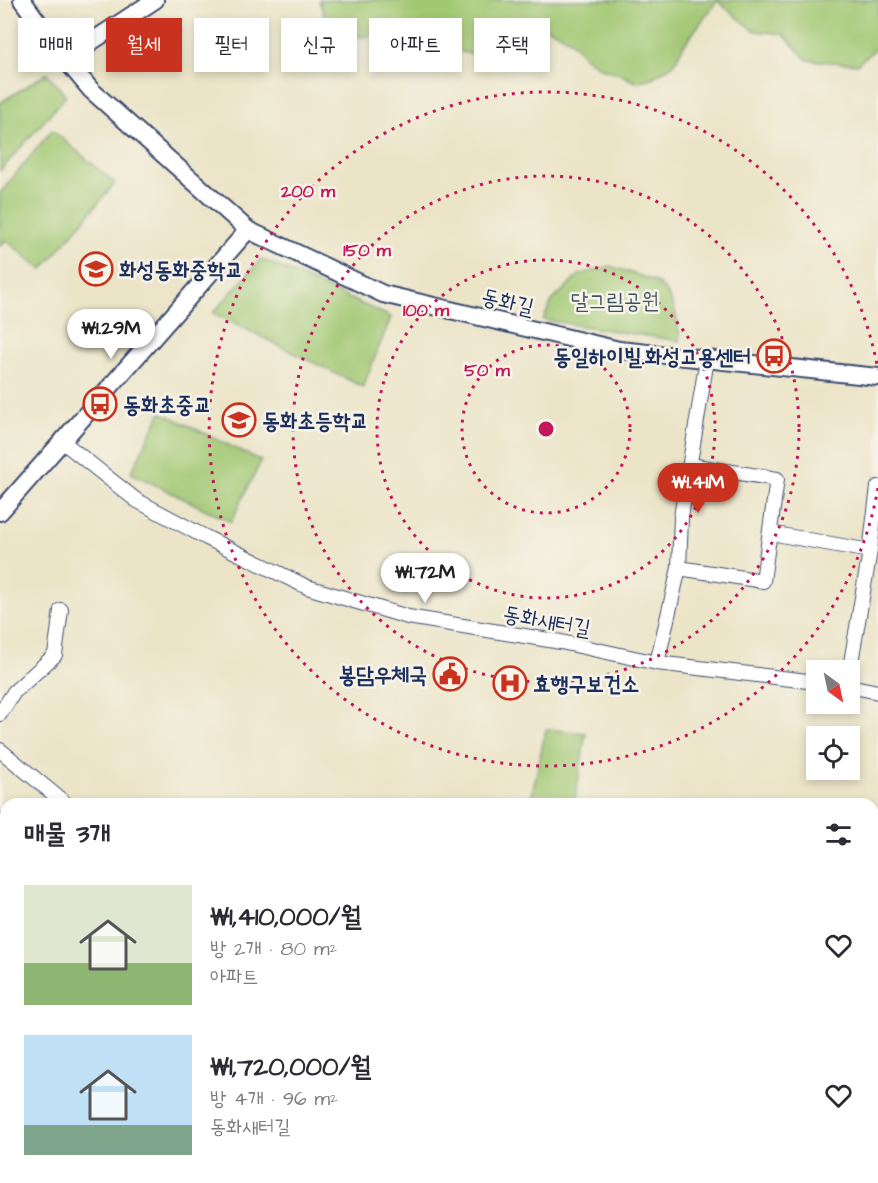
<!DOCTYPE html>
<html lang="ko">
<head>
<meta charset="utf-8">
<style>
  body { margin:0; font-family:"Architects Daughter","Poor Story",sans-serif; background:#f2f2f3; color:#2b2b33; height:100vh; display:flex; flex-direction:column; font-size:22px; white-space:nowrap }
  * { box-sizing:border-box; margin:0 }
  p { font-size:20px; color:#7c7c81 }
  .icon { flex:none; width:33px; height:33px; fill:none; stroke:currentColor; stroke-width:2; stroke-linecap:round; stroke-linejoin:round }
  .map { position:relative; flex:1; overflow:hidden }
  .panel { position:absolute; left:0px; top:798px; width:879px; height:386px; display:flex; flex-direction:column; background:#fff; border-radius:18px 18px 0 0; box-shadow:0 3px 9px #0003 }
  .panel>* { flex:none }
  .top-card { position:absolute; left:18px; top:18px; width:843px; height:54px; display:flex; gap:12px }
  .needle { width:39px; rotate:147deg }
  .buttons { position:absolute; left:806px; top:660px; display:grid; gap:12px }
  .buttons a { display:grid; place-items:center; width:54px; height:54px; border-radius:0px; background:#fff; box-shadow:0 3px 9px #0003; font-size:30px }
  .price { position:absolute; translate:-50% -51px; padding:0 14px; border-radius:21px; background:#fff; color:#222; font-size:20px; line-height:39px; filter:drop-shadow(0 2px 3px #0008) }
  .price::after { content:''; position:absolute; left:50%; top:36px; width:18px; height:14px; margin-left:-9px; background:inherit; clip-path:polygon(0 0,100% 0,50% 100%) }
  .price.selected { background:#c8321e; color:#fff }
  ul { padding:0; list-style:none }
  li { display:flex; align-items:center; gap:18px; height:150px; padding:0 24px }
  li span { display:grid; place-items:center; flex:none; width:168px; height:120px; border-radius:0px; color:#555 }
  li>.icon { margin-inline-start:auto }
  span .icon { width:72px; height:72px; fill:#fffc; stroke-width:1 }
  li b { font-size:26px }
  h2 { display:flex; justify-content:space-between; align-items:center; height:72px; padding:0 24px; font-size:26px }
  .chip { padding:0 21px; border-radius:0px; background:#fff; box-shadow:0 3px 9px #0003; font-size:21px; line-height:54px }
  .chip.selected { background:#c8321e; color:#fff }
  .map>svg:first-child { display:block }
  .green { fill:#a2c873; stroke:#5e7c68; stroke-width:1.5 }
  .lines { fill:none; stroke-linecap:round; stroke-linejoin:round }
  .minor-casing { stroke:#3a4a6e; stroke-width:16 }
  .tertiary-casing { stroke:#3a4a6e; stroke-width:20 }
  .motorway-casing { stroke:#3a4a6e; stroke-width:27 }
  .minor { stroke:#fff; stroke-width:14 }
  .tertiary { stroke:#fff; stroke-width:16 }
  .motorway { stroke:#fff; stroke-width:24 }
  .ring { fill:none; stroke:#c2185b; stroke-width:3; stroke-dasharray:3 6 }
  .labels { text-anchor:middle; stroke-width:5; stroke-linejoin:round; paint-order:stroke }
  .poi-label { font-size:22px; font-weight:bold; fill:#1b2f5e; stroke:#f7f3e8; text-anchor:start }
  .park-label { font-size:22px; fill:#3d5563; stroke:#f7f3e8 }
  .street-label { font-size:22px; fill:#1b2f5e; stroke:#f7f3e8 }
  .centre { fill:#c2185b; stroke:#f7f3e8; stroke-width:3 }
  .ring-label { font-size:18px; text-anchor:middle; font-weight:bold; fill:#c2185b; stroke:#f7f3e8; stroke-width:5; stroke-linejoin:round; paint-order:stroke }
</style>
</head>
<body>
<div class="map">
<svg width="878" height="1183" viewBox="0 0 878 1183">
  <rect width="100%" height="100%" fill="#f7f3e8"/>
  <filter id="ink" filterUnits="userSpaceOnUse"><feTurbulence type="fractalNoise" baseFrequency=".0167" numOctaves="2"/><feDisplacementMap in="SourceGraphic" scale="12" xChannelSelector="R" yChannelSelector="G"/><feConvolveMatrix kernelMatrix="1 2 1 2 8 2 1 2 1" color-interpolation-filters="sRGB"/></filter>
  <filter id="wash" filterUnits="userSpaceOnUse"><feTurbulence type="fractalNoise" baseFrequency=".008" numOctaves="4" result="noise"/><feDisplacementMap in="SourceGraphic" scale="24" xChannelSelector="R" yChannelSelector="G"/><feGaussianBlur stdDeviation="1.35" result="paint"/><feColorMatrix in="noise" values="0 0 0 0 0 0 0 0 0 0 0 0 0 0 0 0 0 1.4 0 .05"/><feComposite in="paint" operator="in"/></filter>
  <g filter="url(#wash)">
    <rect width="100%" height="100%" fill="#ebe4c7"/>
    <path class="green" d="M319 0H878V47L857 64 807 60 783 34 755 31 717 1 684 45 674 64 652 78 635 82 620 74 600 68 584 56 570 40 550 29 519 21 478 55 378 36 350 37 325 19Z
      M47 73 66 96 0 171V103Z
      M52 130 115 183 42 270 6 240 0 246V193Z
      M261 259 391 317 363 387 213 313Z
      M610 266C625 271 641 275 655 282 674 292 678 321 680 341L543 320 552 301 579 275Z
      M161 412 261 461 231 522 131 473Z
      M546 729 586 733 574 804H530Z"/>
  </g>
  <g filter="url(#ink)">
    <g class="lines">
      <g class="minor-casing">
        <path id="minor" d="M63 442 136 500 207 538 307 587 408 617 561 642 657 663 816 682
          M770 533 870 551
          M679 568 763 581 777 479 690 465
          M657 663 679 568 681 517 707 359
          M849 674 870 551 878 487
          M849 686 878 692
          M0 714 14 692 55 655 61 610
          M0 750 66 804
          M0 908 6 913
          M873 973 878 959
          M0 1091 6 1093
          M873 1140 878 1158
          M180 1178 184 1183
          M411 1178 419 1183
          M647 1178 652 1183"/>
      </g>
      <g class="tertiary-casing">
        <path id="tertiary" d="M22 0 65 59 91 90 248 230 383 294 619 350 878 377
          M65 59 155 0
          M0 512 248 230"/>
      </g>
      <g class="motorway-casing">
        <path id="motorway" d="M0 826 6 831
          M0 856 6 861
          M510 1178 520 1183
          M564 1178 574 1183"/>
      </g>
      <use href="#minor" class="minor"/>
      <use href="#tertiary" class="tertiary"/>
      <use href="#motorway" class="motorway"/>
    </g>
  </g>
  <g class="ring">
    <circle cx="546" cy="429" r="84"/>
    <circle cx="546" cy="429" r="169"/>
    <circle cx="546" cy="429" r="253"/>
    <path d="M878 488A337 337 0 1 1 878 370"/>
  </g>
  <defs>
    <g id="school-ring" transform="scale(1.725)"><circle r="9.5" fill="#f7f3e8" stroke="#c8321e" stroke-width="1.5"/><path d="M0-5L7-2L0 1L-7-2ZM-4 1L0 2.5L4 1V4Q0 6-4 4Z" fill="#c8321e"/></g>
    <g id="bus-ring" transform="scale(1.725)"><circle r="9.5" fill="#f7f3e8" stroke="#c8321e" stroke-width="1.5"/><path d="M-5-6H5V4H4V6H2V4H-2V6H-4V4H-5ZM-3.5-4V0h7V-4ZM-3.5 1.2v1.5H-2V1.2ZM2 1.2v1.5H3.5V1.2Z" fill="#c8321e"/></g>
    <g id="civic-ring" transform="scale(1.725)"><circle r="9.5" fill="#f7f3e8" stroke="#c8321e" stroke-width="1.5"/><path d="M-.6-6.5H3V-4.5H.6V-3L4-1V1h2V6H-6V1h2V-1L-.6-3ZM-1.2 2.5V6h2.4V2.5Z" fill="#c8321e"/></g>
    <g id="hospital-ring" transform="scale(1.725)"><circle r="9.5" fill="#f7f3e8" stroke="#c8321e" stroke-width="1.5"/><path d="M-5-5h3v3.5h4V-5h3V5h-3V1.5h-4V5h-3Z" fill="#c8321e"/></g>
  </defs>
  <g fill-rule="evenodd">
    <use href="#school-ring" x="96" y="269"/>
    <use href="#bus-ring" x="774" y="356"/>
    <use href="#bus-ring" x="100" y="404"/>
    <use href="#school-ring" x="239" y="420"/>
    <use href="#civic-ring" x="450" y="674"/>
    <use href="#hospital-ring" x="510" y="683"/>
  </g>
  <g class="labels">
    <g class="poi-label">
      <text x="119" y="277">화성동화중학교</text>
      <text x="751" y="364" text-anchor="end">동일하이빌.화성고용센터</text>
      <text x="123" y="412">동화초중교</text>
      <text x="262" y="428">동화초등학교</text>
      <text x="427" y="682" text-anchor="end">봉담우체국</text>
      <text x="533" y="691">효행구보건소</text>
    </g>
    <g class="park-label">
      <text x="615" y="308">달그림공원</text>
    </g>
    <g class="street-label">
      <text transform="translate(508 301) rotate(13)" y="8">동화길</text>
      <text transform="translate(547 620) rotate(10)" y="8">동화새터길</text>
    </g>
  </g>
  <circle cx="546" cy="429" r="9" class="centre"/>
  <g class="ring-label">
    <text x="308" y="197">200 m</text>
    <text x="367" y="256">150 m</text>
    <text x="426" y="316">100 m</text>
    <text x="487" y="376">50 m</text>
  </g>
</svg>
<div class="buttons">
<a><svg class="needle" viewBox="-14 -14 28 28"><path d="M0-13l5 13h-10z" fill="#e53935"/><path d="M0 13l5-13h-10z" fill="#7c7c81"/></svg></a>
<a><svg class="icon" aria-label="locate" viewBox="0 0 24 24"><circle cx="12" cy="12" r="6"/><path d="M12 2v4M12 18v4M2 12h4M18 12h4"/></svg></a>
</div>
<b class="price" style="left:111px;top:360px">₩1.29M</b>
<b class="price selected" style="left:698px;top:514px">₩1.41M</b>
<b class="price" style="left:425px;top:604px">₩1.72M</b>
<div class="top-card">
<a class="chip">매매</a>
<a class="chip selected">월세</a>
<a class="chip">필터</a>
<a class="chip">신규</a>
<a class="chip">아파트</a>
<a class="chip">주택</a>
</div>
<section class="panel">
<h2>매물 3개<svg class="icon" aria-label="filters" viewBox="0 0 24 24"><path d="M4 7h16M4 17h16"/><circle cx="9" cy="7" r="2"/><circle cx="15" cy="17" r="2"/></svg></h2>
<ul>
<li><span style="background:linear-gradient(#dfe7d0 65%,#8fb573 0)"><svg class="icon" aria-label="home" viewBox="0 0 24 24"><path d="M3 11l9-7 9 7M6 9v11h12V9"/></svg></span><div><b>₩1,410,000/월</b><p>방 2개 · 80 m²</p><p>아파트</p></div><svg class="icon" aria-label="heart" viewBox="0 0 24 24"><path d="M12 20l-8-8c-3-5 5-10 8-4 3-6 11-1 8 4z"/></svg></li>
<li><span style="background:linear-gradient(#bfe0f5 75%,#7fa58c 0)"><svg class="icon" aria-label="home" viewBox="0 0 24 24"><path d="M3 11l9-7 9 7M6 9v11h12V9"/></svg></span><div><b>₩1,720,000/월</b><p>방 4개 · 96 m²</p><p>동화새터길</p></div><svg class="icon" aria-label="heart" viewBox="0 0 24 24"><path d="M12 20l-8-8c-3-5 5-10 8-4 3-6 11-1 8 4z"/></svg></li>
</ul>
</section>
</div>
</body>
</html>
